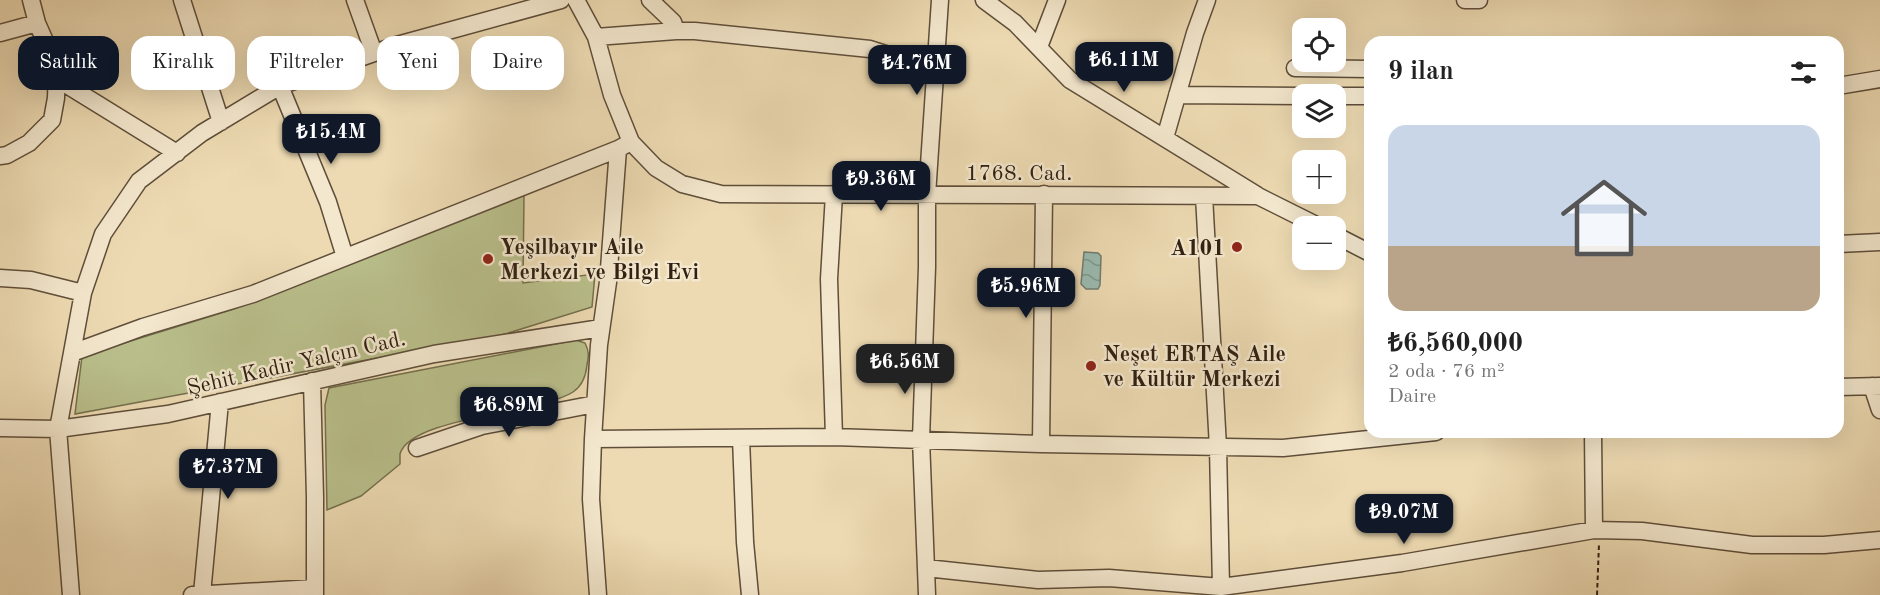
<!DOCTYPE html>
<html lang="tr">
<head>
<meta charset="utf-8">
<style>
  body { margin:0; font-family:"Old Standard TT",serif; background:#f6f6f6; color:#222; height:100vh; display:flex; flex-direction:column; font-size:22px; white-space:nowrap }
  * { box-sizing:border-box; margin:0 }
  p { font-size:20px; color:#767676 }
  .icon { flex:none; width:33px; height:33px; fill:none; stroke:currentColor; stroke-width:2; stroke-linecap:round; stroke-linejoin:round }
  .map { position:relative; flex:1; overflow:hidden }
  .side { position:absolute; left:1364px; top:36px; width:480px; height:402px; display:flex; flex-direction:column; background:#fff; border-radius:18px; box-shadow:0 6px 24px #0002 }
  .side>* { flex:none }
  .hud { position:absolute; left:18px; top:36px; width:570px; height:54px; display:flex; gap:12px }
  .buttons { position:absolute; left:1292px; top:18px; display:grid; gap:12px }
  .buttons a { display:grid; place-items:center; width:54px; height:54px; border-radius:12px; background:#fff; box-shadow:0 6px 24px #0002; font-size:30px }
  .price { position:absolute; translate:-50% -51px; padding:0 14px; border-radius:12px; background:#111827; color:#fff; font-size:20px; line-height:39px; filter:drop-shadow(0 2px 3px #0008) }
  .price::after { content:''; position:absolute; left:50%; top:36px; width:18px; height:14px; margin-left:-9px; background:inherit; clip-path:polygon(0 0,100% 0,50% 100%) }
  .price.current { background:#222; color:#fff }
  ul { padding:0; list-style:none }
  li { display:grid; align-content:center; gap:12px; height:318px; padding:0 24px }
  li+li { border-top:2px solid #e0e0e0 }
  li span { display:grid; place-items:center; height:186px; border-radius:18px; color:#555 }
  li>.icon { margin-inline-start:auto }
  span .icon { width:108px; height:108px; fill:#fffc; stroke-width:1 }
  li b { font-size:26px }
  h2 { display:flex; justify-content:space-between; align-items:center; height:72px; padding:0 24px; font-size:26px }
  .tag { padding:0 21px; border-radius:18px; background:#fff; box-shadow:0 6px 24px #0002; font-size:21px; line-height:54px }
  .tag.current { background:#111827; color:#fff }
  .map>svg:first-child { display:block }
  .green { fill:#b9bf8b; stroke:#74704e; stroke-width:1.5 }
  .water { fill:url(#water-waves); stroke:#6f7c71; stroke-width:1.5 }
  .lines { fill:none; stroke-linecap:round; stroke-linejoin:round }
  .minor-casing { stroke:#5f4e3a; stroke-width:19 }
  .path { stroke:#302012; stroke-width:2; stroke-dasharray:4.5 3; stroke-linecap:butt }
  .minor { stroke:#f3e7cd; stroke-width:16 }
  .poi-dot { fill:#8f2418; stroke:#f3e7cd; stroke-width:2 }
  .labels { text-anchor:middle; stroke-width:5; stroke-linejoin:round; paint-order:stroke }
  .street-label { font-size:22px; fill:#302012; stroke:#f3e7cd }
  .poi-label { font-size:22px; font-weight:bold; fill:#302012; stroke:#f3e7cd; text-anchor:start }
</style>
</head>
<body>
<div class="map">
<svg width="1880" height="595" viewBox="0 0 1880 595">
  <defs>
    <pattern id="water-waves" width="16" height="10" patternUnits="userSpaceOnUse" patternTransform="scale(1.5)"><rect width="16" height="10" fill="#99bab0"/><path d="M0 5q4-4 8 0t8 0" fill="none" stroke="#7d978e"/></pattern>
  </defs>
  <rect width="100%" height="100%" fill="#eddab2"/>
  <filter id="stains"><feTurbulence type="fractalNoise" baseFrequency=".00333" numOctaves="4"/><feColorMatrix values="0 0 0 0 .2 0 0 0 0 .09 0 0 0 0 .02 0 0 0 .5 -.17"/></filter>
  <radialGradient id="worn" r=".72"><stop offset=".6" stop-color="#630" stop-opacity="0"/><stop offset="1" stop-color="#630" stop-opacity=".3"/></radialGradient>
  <path class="green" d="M524 195 523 283 595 274 592 307 502 335 75 414 82 356 234 309Z
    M576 340 585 343C589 351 589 355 587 365 586 375 582 386 573 392 541 413 410 417 400 454 400 457 400 461 400 464L361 496 327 510 325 405 329 388Z"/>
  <path class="water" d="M1084 252 1098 253 1101 256 1100 285 1098 289H1086L1081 284Z"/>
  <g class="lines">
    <g class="minor-casing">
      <path id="minor" d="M182 0 221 122
        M355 0 374 53
        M576 0 596 37 612 95 631 142 656 168 682 184 721 194 1258 196 1318 226
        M650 0 673 22 676 31
        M984 0 1015 23 1070 80 1257 195
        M1465 0H1479
        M0 33 37 23
        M596 37 676 31H695L870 49 936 70
        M1039 47 1057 0
        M1295 68 1370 69
        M57 79 177 153
        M280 86 328 202 345 257
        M1838 86 1880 79
        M1177 95 1302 96
        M1335 96H1370
        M1165 138 1195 33 1207 0
        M0 156 7 155 29 143 52 120 56 98 57 68 37 23 31 0
        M834 194 829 279 834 437
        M1204 196 1218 447 1221 587
        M1335 235 1370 253
        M1838 244 1880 242
        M0 278 31 280 83 293
        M72 353 143 327 253 294 618 149 631 142
        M312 381 315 497V595
        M1872 386 1880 410
        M1838 387 1880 386
        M0 428 58 429 168 414 434 354 601 328
        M1593 432 1594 530
        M741 438 745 542 750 595
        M593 439 834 437 1041 444 1283 448 1436 432
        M1041 444 1044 194
        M417 448 482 426 595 404
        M926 568 1038 580 1109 578 1221 587 1402 563 1594 530 1642 531 1752 545H1824L1880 540
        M202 594 220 402
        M71 595 58 429 83 293 103 234 139 181 202 133 280 86 397 45 561 0
        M192 595 315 588
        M598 595 591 499 593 439 599 345 608 282 618 149
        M927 595 921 439 927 267V195L940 0"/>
    </g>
    <path class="path" d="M1597 595 1599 544"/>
    <use href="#minor" class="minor"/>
  </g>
  <g class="poi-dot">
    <circle cx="1237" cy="247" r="6"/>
    <circle cx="488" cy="259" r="6"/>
    <circle cx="1091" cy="366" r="6"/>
  </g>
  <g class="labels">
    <g class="street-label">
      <text x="1019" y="180">1768. Cad.</text>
      <text transform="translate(296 362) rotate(-13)" y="8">Şehit Kadir Yalçın Cad.</text>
    </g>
    <g class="poi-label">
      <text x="500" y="254">Yeşilbayır Aile<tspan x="500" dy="25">Merkezi ve Bilgi Evi</tspan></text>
      <text x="1225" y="255" text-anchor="end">A101</text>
      <text x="1103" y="361">Neşet ERTAŞ Aile<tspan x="1103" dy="25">ve Kültür Merkezi</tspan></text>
    </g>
  </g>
  <rect width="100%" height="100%" filter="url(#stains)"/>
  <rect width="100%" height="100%" fill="url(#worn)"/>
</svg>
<div class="buttons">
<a><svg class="icon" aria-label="locate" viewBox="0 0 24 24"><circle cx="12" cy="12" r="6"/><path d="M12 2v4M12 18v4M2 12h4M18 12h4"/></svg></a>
<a><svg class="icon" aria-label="layers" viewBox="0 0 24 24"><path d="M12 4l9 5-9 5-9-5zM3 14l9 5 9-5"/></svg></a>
<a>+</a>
<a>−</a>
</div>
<b class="price" style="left:1124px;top:93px">₺6.11M</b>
<b class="price" style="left:917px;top:96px">₺4.76M</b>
<b class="price" style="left:331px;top:165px">₺15.4M</b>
<b class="price" style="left:881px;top:212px">₺9.36M</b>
<b class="price" style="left:1026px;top:319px">₺5.96M</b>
<b class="price current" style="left:905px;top:395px">₺6.56M</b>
<b class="price" style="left:509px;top:438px">₺6.89M</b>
<b class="price" style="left:228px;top:500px">₺7.37M</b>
<b class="price" style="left:1404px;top:545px">₺9.07M</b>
<div class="hud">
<a class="tag current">Satılık</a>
<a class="tag">Kiralık</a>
<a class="tag">Filtreler</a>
<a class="tag">Yeni</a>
<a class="tag">Daire</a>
</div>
<section class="side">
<h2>9 ilan<svg class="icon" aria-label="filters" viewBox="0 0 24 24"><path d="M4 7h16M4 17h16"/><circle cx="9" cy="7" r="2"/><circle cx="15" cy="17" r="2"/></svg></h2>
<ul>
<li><span style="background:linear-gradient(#c9d6e8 65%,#b9a48a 0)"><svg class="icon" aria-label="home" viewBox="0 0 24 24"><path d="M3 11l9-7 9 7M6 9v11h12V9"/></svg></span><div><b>₺6,560,000</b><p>2 oda · 76 m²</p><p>Daire</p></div></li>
</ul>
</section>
</div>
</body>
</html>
